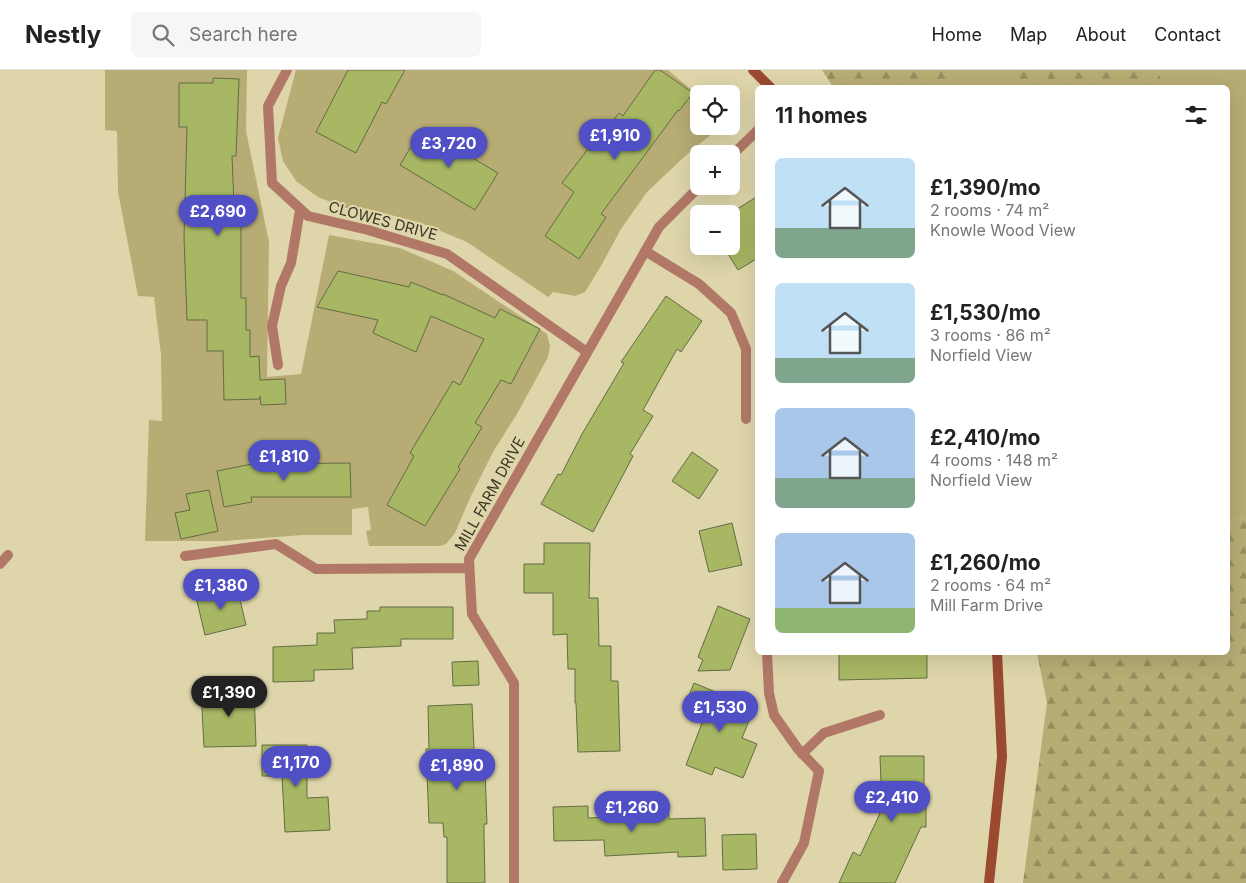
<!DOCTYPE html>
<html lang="en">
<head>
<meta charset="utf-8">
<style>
  body { margin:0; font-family:Inter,sans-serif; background:#f6f6f6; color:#222; height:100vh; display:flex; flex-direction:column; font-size:19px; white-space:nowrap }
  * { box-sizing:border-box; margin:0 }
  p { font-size:16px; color:#767676 }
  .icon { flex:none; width:28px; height:28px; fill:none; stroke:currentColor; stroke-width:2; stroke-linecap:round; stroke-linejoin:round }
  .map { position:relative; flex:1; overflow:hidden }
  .panel { position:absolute; left:755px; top:15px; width:475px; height:570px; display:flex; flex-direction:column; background:#fff; border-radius:8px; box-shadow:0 5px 20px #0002 }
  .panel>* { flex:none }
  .controls { position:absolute; left:690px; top:15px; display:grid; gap:10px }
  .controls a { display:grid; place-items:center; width:50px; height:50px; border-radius:8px; background:#fff; box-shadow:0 5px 20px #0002; font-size:25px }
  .price { position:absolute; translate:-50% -42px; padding:0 11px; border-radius:18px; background:#504fc6; color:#fff; font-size:16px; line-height:32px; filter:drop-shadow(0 1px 2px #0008) }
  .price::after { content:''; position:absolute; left:50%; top:30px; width:15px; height:11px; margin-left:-8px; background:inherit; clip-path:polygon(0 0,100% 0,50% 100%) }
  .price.current { background:#222; color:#fff }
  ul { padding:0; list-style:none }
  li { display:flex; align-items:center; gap:15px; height:125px; padding:0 20px }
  li span { display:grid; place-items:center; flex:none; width:140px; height:100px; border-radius:8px; color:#555 }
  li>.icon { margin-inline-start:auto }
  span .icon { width:60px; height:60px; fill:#fffc; stroke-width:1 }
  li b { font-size:21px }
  h2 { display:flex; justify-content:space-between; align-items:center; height:60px; padding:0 20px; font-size:21px }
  header { display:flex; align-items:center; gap:30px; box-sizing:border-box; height:70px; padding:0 25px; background:#fff; border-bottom:1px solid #e0e0e0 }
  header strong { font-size:24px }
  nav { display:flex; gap:28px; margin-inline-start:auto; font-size:18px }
  .search { width:350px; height:45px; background:#f6f6f6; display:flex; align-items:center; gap:12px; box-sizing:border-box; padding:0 18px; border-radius:8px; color:#767676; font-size:19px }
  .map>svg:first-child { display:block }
  .green { fill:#b7ac74 }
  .forest { fill:url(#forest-firs) }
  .building { fill:#a7b763; stroke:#646c45 }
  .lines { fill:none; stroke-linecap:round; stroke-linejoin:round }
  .lane { stroke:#b17867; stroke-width:10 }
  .street { stroke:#b17867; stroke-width:10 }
  .secondary { stroke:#9b4930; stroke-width:10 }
  .labels { text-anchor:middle; stroke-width:4; stroke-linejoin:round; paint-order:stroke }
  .street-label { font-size:15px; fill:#383524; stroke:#ded5aa }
</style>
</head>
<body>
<header>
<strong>Nestly</strong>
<div class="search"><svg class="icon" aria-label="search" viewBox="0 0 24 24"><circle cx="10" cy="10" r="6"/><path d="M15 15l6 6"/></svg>Search here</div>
<nav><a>Home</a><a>Map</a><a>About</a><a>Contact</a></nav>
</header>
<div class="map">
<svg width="1246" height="813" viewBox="0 0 1246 813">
  <defs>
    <pattern id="forest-firs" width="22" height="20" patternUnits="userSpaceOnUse" patternTransform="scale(1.25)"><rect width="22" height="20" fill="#b7ac74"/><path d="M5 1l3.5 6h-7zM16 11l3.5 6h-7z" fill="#968d5f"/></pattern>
  </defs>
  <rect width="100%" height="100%" fill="#ded5aa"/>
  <path class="green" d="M105 0H247L246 61 269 172 267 307 301 304 329 165 400 178 453 201 547 264 550 276 548 287 517 344 493 382 470 428 455 463 446 474 440 476H369L366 461 371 460 368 437 352 439V465H303L224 471H145L149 350 162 351 161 285 154 227 138 226 118 122 117 61 105 60Z
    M296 0H668L699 26V56H721L682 89 647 122 621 159 601 196 585 222 575 226 553 222 548 227 467 172 421 153 368 139 346 138 318 127 296 111 283 91 278 68Z
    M947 0H1246V448L1228 451V18L954 17Z"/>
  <path class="forest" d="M822 0H947L954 17H833Z
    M1008 0H1157L1164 17H1016Z
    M1246 448V813H1023L1047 633 1037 583 1228 582V451Z"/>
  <path class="building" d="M348 0H405L386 34 382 32 356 83 316 62Z
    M655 0H660L693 23 679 41 678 40 601 144 606 147 579 189 545 166 574 122 562 113 588 79 590 81 619 43 623 46Z
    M213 8 239 9 236 86H232L234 135H241V228H246V260H250V287L259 286 260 310 285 309 286 334 261 335 260 326V329L224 330 223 281H207V250H187L184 168 187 57H179V13H213Z
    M422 58 498 103 475 140 400 95Z
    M758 126V188L738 200 723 176H731V144H729Z
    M338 201 409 217 411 212 443 225V224L495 248 500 239 540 259 511 314 501 310 475 353 482 357 458 397 460 399 425 456 387 435 414 386 410 383 453 311 460 315 484 269 431 246 416 282 373 263 378 250 317 237Z
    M666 226 702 251 681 282 677 279 643 340 653 346 630 384 633 386 593 462 541 434 558 404 561 405 582 364 624 293 621 292Z
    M692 382 718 400 699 429 672 411Z
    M350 393 351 427H251L252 432 224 437 217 401 252 394Z
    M209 420 218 461 181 469 175 443 190 440 186 424Z
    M732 453 742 495 709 502 699 461Z
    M544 473H590L589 528H598L599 576H611V611H618L620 681 578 682 576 633H575V599H568L567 564 553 565V523H524V494H544Z
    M237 517 246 555 205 565 196 527Z
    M718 536 750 549 730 600 698 601 703 590 698 587Z
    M380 537H453V569H401V576L352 578 353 599 314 600V611L273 612V577L317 575V563H335L334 550 367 549V541H380Z
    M839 582H927V608L839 610Z
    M478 591 479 615 453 616 452 592Z
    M694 613 754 638 742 668 757 674 743 708 715 697 712 705 686 695 704 648 683 640Z
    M254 618 256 676 204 677 201 620Z
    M472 634 475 701H485L487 754H484V766L485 813H447V767H444L443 753H429L426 679H429L428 636Z
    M262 675H307V728L328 727 330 760 285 762 282 706H262Z
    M880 686H924V732H926V757H921L895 813H839L853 782 860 786 882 739Z
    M588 736V748L669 744V749L705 748 706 786 678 787V782L605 786 604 770 554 771 553 737Z
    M756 764 757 799 723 800 722 765Z"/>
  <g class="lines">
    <path class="lane" d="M278 295 272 256 281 216 291 193 300 140
      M185 486 276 474 316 499
      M767 582 769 623 774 645 798 679 819 701
      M802 684 824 663 880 645"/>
    <path class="street" d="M287 0 268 36 272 113 308 146 368 160 447 184 587 282
      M731 86 758 60
      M645 181 699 214 731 243 746 279V349
      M0 494 8 485
      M316 499 469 498
      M514 813V613L472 544 469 489 659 157 700 116
      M782 813 804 773 819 701"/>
    <path class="secondary" d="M753 0 771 18
      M989 813 1002 687 997 582"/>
  </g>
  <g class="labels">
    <g class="street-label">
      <text transform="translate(383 151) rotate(15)" y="5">CLOWES DRIVE</text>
      <text transform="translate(490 424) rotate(-61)" y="5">MILL FARM DRIVE</text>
    </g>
  </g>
</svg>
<div class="controls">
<a><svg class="icon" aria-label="locate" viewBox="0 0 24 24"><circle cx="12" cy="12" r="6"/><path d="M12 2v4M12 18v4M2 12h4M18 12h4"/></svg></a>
<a>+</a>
<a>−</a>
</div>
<b class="price" style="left:615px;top:91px">£1,910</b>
<b class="price" style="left:449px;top:99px">£3,720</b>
<b class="price" style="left:218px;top:167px">£2,690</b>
<b class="price" style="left:284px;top:412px">£1,810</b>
<b class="price" style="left:221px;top:541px">£1,380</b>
<b class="price current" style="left:229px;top:648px">£1,390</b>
<b class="price" style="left:720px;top:663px">£1,530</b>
<b class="price" style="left:296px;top:718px">£1,170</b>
<b class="price" style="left:457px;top:721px">£1,890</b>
<b class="price" style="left:892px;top:753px">£2,410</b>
<b class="price" style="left:632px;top:763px">£1,260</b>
<section class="panel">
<h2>11 homes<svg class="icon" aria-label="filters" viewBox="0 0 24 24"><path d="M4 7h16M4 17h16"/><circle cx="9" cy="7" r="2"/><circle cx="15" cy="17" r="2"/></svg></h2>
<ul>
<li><span style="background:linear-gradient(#bfe0f5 70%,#7fa58c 0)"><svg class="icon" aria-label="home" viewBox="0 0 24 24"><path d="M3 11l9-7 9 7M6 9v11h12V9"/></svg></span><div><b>£1,390/mo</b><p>2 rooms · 74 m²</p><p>Knowle Wood View</p></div></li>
<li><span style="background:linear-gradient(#bfe0f5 75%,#7fa58c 0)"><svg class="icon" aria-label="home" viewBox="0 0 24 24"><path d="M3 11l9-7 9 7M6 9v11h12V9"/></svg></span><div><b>£1,530/mo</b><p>3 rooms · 86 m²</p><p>Norfield View</p></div></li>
<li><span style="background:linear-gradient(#a9c7e8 70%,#7fa58c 0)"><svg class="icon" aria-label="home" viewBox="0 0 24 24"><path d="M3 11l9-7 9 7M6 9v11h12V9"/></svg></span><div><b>£2,410/mo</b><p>4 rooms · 148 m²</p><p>Norfield View</p></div></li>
<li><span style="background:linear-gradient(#a9c7e8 75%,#8fb573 0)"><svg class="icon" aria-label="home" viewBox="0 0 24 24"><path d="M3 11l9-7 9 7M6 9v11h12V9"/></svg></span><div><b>£1,260/mo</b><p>2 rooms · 64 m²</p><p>Mill Farm Drive</p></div></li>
</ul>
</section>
</div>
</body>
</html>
